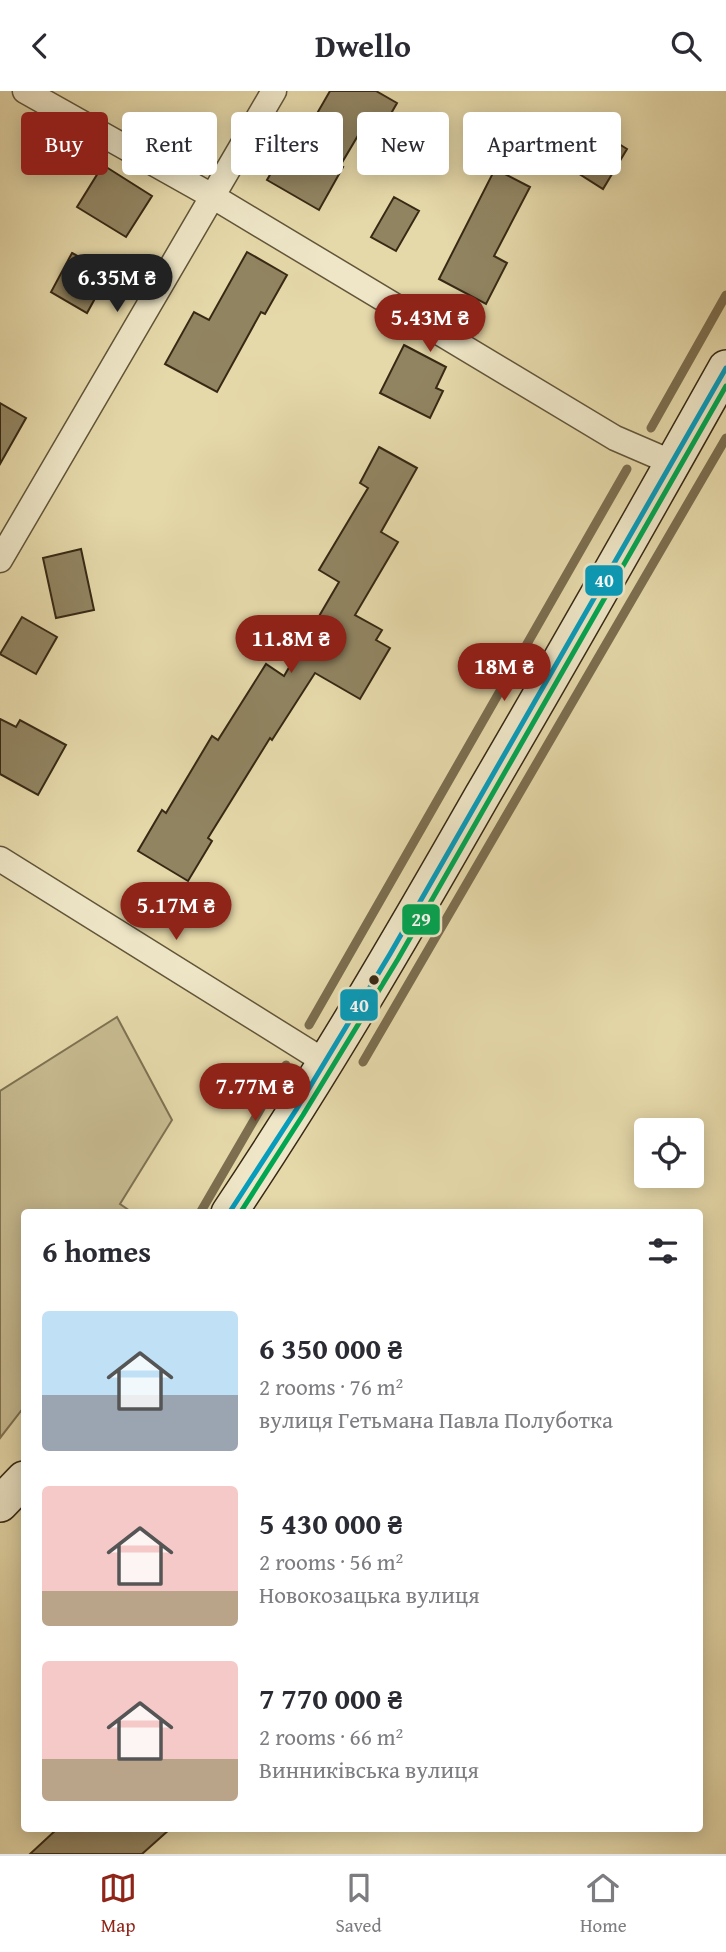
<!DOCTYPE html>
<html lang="en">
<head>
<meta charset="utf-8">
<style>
  body { margin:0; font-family:"Gentium Book Plus",serif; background:#f2f2f3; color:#2b2b33; height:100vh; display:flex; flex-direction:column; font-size:26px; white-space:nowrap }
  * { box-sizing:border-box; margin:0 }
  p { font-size:23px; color:#7c7c81 }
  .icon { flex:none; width:38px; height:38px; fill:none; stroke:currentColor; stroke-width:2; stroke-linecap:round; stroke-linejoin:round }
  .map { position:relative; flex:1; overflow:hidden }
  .panel { position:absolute; left:21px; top:1118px; width:682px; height:623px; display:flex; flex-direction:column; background:#fff; border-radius:7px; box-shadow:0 4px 18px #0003 }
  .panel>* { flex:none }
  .hud { position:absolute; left:21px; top:21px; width:684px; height:63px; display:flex; gap:14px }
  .buttons { position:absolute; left:634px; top:1027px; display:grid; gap:14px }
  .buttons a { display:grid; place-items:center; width:70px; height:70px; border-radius:7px; background:#fff; box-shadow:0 4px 18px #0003; font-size:35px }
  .price { position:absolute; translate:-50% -60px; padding:0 16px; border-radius:24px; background:#8f2418; color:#fff; font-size:23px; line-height:46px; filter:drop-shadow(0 2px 4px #0008) }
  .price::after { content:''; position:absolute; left:50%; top:42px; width:21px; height:16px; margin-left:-10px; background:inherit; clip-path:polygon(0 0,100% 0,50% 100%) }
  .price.selected { background:#222; color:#fff }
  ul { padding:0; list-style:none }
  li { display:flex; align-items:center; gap:21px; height:175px; padding:0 21px }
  li span { display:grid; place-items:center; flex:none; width:196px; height:140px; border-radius:7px; color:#555 }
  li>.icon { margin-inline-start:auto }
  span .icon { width:84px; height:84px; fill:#fffc; stroke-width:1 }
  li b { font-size:30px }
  h2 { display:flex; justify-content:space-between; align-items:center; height:84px; padding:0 21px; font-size:30px }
  .pill { padding:0 24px; border-radius:7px; background:#fff; box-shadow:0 4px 18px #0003; font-size:24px; line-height:63px }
  .pill.selected { background:#8f2418; color:#fff }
  header { display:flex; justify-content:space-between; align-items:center; height:91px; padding:0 21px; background:#fff; font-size:32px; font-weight:700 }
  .tab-bar { display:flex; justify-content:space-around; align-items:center; height:98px; border-top:2px solid #e1e1e2; background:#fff; font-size:19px; color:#7c7c81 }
  .tab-bar a { display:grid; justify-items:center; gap:4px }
  .tab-bar .selected { color:#8f2418 }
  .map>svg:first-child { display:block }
  .green { fill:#c7ba90; stroke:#7f7252; stroke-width:2 }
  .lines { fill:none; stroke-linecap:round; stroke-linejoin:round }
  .stream { stroke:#7c6e4f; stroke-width:9 }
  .building { fill:#918461; stroke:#372914; stroke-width:2 }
  .minor-casing { stroke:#625539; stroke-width:27 }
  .secondary-casing { stroke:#372914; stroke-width:38 }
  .minor { stroke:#eee6c7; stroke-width:24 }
  .secondary { stroke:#eee6c7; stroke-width:35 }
  .bus-1-casing { stroke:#eee6c7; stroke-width:10 }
  .bus-2-casing { stroke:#eee6c7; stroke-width:10 }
  .bus-1 { stroke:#069cbb; stroke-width:5 }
  .bus-2 { stroke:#00a651; stroke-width:5 }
  .bus-dot { fill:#372914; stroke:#eee6c7; stroke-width:2.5 }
  .line-badge { stroke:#eee6c7; stroke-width:2.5 }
  .badge-label { font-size:19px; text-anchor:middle; font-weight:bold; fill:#fff }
</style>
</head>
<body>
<header><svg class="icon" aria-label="back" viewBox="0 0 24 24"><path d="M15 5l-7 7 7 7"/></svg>Dwello<svg class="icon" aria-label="search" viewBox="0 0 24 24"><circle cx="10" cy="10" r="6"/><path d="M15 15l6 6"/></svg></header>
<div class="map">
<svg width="726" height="1763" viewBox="0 0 726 1763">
  <rect width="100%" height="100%" fill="#e5d8a9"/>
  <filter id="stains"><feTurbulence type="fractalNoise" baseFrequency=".00286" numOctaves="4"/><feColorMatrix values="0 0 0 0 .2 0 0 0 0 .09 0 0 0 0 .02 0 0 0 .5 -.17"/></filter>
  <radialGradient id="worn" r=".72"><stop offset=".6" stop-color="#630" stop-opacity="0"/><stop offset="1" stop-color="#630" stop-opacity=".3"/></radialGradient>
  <path class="green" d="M117 926 172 1029 120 1113 133 1122H24V1316L0 1347V1000Z"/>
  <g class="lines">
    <path class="stream" d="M651 337 726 204
      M309 934 627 378
      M363 971 726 347
      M200 1122 286 974"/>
  </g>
  <path class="building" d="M330 0H376L397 12 381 40 366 31 340 75 343 76 319 119 267 89 291 47 300 52Z
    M587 33 627 58 603 98 562 72Z
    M103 74 152 105 126 146 77 116Z
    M495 78 530 96 494 165 507 172 486 213 439 188Z
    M394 106 419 120 396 160 371 146Z
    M247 161 287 184 265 223 261 221 217 301 165 273 194 221 209 229Z
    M72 162 109 182 87 222 51 201Z
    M404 254 446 276 436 297 443 300 430 327 380 302Z
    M0 312 26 327 0 373Z
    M379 356 417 377 381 441 398 451 355 524 382 539 376 549 390 557 360 608 315 582 272 649 270 647 208 747 212 750 188 790 138 760 162 719 166 722 212 645 218 649 266 573 284 585 339 491 319 479 368 397 360 392Z
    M81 458 94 519 56 527 43 467Z
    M22 526 57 546 36 583 0 563Z
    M0 628 16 636 20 629 66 654 38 704 0 683Z
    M57 1738H170L142 1763H30Z"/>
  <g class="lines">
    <g class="minor-casing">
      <path id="minor" d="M25 0 212 105 615 347 673 372
        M0 469 274 0
        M0 768 327 972"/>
    </g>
    <g class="secondary-casing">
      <path id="secondary" d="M229 1122C320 986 401 847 482 705 565 563 646 420 726 277
        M0 1413 24 1388"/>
    </g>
    <use href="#minor" class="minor"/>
    <use href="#secondary" class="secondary"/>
    <g class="bus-1-casing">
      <path id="bus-1" d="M229 1122 296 1019 390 863 726 277"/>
    </g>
    <g class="bus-2-casing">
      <path id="bus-2" d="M240 1122 303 1024 398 868 726 295"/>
    </g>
    <use href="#bus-1" class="bus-1"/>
    <use href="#bus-2" class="bus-2"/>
  </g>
  <circle class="bus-dot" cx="374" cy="889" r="6"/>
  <g class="line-badge">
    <rect x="584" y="473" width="40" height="33" rx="7" fill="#069cbb"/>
    <rect x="401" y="812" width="40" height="33" rx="7" fill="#00a651"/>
    <rect x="339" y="897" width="40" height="34" rx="7" fill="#069cbb"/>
  </g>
  <g class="badge-label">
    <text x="604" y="496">40</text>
    <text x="421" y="835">29</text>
    <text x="359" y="921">40</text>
  </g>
  <rect width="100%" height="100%" filter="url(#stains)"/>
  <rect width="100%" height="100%" fill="url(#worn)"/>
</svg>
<div class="buttons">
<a><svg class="icon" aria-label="locate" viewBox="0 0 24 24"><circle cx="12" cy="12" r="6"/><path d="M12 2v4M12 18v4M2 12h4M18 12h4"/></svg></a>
</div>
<b class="price selected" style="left:117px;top:223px">6.35M ₴</b>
<b class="price" style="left:430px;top:263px">5.43M ₴</b>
<b class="price" style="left:291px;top:584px">11.8M ₴</b>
<b class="price" style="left:504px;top:612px">18M ₴</b>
<b class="price" style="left:176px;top:851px">5.17M ₴</b>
<b class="price" style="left:255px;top:1032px">7.77M ₴</b>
<div class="hud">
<a class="pill selected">Buy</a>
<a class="pill">Rent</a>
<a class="pill">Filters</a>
<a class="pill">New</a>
<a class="pill">Apartment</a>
</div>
<section class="panel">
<h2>6 homes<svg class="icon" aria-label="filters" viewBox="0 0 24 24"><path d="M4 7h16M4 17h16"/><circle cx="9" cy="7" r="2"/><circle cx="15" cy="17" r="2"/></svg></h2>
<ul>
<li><span style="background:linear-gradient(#bfe0f5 60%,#9aa5b1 0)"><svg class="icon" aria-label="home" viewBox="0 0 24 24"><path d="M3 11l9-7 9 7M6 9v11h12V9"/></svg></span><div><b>6 350 000 ₴</b><p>2 rooms · 76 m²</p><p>вулиця Гетьмана Павла Полуботка</p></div></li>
<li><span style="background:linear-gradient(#f6c9c9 75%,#b9a48a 0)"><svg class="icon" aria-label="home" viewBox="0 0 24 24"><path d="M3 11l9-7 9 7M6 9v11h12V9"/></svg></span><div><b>5 430 000 ₴</b><p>2 rooms · 56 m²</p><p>Новокозацька вулиця</p></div></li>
<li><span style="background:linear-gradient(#f6c9c9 70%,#b9a48a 0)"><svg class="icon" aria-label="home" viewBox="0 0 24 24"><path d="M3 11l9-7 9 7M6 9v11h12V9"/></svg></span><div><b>7 770 000 ₴</b><p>2 rooms · 66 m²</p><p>Винниківська вулиця</p></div></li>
</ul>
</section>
</div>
<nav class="tab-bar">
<a class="selected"><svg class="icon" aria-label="map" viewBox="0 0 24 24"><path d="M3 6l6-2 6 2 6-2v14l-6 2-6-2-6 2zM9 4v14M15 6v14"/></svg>Map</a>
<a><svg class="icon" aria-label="saved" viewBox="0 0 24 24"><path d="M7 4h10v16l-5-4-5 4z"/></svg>Saved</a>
<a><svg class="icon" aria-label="home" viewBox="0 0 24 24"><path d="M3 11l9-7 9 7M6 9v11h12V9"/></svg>Home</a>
</nav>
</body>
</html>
